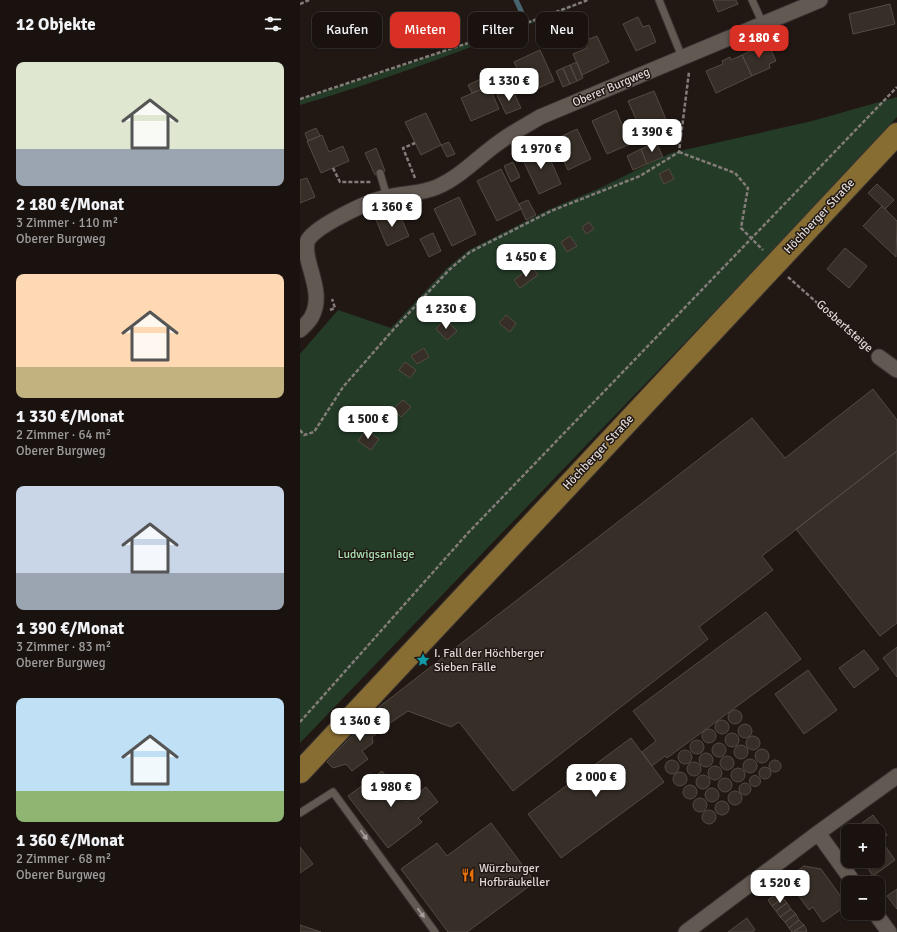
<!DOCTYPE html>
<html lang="de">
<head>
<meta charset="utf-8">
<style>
  body { margin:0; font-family:Signika,sans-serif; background:#26201d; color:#f1f3f6; height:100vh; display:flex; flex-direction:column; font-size:15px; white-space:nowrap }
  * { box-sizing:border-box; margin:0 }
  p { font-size:13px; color:#9f9e9e }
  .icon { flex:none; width:22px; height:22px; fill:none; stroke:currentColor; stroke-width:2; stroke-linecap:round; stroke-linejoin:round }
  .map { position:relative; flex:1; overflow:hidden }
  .drawer { display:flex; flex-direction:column; background:#19120f; width:300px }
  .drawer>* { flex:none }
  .banner { position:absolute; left:12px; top:12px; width:380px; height:36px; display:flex; gap:8px }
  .controls { position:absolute; left:541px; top:824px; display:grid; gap:8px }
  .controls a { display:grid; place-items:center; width:44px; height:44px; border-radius:8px; background:#19120f; box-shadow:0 1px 3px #0004,0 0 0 1px #37322f; font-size:20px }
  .price { position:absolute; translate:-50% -34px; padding:0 9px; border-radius:8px; background:#fff; color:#222; font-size:13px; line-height:26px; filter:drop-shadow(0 1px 2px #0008) }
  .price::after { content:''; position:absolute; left:50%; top:24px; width:12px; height:9px; margin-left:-6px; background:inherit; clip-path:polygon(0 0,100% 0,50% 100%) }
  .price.current { background:#d93025; color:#fff }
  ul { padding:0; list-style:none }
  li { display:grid; align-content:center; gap:8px; height:212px; padding:0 16px }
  li span { display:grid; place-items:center; height:124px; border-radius:8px; color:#555 }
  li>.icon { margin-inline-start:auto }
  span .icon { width:72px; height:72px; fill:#fffc; stroke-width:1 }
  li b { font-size:17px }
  h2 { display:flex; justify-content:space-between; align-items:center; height:48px; padding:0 16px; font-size:17px }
  .chip { padding:0 14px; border-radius:8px; background:#19120f; box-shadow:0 1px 3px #0004,0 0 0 1px #37322f; font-size:14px; line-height:36px }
  .chip.current { background:#d93025; color:#fff }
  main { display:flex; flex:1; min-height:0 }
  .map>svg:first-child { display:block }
  .green { fill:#243b28 }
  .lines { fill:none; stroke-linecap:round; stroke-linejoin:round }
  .stream { stroke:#47656e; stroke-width:5 }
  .building { fill:#362e27; stroke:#534a43 }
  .service-casing { stroke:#393331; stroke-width:9 }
  .minor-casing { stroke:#393331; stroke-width:17 }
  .primary-casing { stroke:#393331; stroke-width:24 }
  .path { stroke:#837c79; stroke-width:2.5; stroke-dasharray:4 2; stroke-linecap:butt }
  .service { stroke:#635953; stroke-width:7 }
  .minor { stroke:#635953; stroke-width:15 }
  .primary { stroke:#886d33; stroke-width:22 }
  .oneway { fill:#a79f9b }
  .labels { text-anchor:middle; stroke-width:3; stroke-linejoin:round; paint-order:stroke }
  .street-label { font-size:12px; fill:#dfd9d6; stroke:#211814 }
  .park-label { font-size:12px; fill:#aadeb2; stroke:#211814 }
  .poi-label { font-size:12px; fill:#dfd9d6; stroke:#211814; text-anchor:start }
</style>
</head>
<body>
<main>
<section class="drawer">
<h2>12 Objekte<svg class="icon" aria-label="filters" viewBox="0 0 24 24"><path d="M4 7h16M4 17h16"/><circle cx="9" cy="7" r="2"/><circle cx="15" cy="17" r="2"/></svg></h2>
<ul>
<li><span style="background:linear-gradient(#dfe7d0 70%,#9aa5b1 0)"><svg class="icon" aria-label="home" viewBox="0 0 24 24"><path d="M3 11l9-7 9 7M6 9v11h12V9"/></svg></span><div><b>2 180 €/Monat</b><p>3 Zimmer · 110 m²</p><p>Oberer Burgweg</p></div></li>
<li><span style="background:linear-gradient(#ffd9b3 75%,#c2b280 0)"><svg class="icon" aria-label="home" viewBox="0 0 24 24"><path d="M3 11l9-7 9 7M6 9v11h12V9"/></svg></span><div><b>1 330 €/Monat</b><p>2 Zimmer · 64 m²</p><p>Oberer Burgweg</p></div></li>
<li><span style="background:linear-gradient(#c9d6e8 70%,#9aa5b1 0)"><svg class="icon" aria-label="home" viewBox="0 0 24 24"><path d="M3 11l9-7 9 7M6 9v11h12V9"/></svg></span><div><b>1 390 €/Monat</b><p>3 Zimmer · 83 m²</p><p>Oberer Burgweg</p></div></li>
<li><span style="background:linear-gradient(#bfe0f5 75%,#8fb573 0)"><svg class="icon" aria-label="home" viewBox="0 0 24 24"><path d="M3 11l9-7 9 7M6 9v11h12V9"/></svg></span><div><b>1 360 €/Monat</b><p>2 Zimmer · 68 m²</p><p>Oberer Burgweg</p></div></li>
</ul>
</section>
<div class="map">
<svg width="597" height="932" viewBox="0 0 597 932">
  <rect width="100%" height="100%" fill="#211814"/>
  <path class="green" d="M290 0C194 39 99 76 0 105V99L105 65Z
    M597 97V117L472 252 0 743V354L38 310 91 328 147 268 169 250 250 209 298 189 371 153 512 121Z"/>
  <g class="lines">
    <path class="stream" d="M216 0 222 13"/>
  </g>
  <path class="building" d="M413 0H436L438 4 418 12Z
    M590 4 595 24 553 34 549 14Z
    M338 17 343 27 349 25 356 42 336 51 323 24Z
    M297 36 309 62 282 75 273 54 287 48 284 41Z
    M468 43 476 61 469 64 470 68 452 76 442 55Z
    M240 50 254 81 228 93 214 62Z
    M442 55 452 76 416 93 406 71 423 64 422 61 430 57 431 60Z
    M277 62 283 78 277 81 270 65Z
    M270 65 277 81 270 84 263 68Z
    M263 68 270 84 263 87 256 71Z
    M185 77 189 86 172 93 168 85Z
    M189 86 199 109 171 121 161 98Z
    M212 89 221 108 206 114 197 95Z
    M354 91 370 129 345 140 328 101Z
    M316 110 330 144 307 154 292 121Z
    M126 113 141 145 121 155 105 122Z
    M16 128 20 136 8 141 5 133Z
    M277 129 291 159 268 170 254 140Z
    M22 135 29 152 43 146 49 161 21 173 7 141Z
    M149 142 155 154 147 157 141 145Z
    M356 142 363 157 347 164 341 149Z
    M244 145 261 184 239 194 221 156Z
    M76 148 85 171 75 175 65 153Z
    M341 149 347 164 333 170 327 156Z
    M213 162 220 177 211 182 204 166Z
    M201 169 221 209 197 221 177 181Z
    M369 169 374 179 364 184 359 174Z
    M7 178 15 197 0 203V180Z
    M577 184 594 200 585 209 568 193Z
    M159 197 176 234 152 246 134 209Z
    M228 200 236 215 226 220 219 204Z
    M582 206 597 221 596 257 563 226Z
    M98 211 109 236 87 246 76 220Z
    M289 222 294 229 286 234 282 227Z
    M133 233 141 251 129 257 120 239Z
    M270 236 277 246 267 252 261 242Z
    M545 248 567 266 549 288 527 269Z
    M232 267 238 275 220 288 214 280Z
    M206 315 216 323 210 332 199 323Z
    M145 319 157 331 147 340 136 329Z
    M124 348 129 357 117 364 111 356Z
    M105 362 116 370 110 378 99 370Z
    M573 389 597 420V451L462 556 473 570 399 627 408 639 213 791 159 722 151 727 108 711 90 723 79 707 452 418 485 458Z
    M103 400 111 407 101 417 93 409Z
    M66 430 79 439 71 450 58 441Z
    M597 451V623L580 636 496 529Z
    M466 612 501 659 367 758 365 756 352 766 342 752 356 741 333 711Z
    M597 647V677L583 658Z
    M564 650 579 669 554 688 539 668Z
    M508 670 537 710 504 734 475 694Z
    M79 707 90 723 72 737 73 743 62 751 68 759 52 771 46 764 33 768 27 762Z
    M428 717a7 7 0 1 1 14 0a7 7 0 1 1-14 0Z
    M415 727a7 7 0 1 1 14 0a7 7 0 1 1-14 0Z
    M438 731a7 7 0 1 1 14 0a7 7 0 1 1-14 0Z
    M402 736a7 7 0 1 1 14 0a7 7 0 1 1-14 0Z
    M425 740a7 7 0 1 1 14 0a7 7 0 1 1-14 0Z
    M446 743a7 7 0 1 1 14 0a7 7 0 1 1-14 0Z
    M331 738 364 782 261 858 228 814Z
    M390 747a7 7 0 1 1 14 0a7 7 0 1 1-14 0Z
    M412 750a7 7 0 1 1 14 0a7 7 0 1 1-14 0Z
    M434 752a7 7 0 1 1 14 0a7 7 0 1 1-14 0Z
    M455 756a7 7 0 1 1 14 0a7 7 0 1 1-14 0Z
    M378 757a7 7 0 1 1 14 0a7 7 0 1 1-14 0Z
    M399 760a7 7 0 1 1 14 0a7 7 0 1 1-14 0Z
    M420 763a7 7 0 1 1 14 0a7 7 0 1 1-14 0Z
    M443 766a7 7 0 1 1 14 0a7 7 0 1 1-14 0Z
    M469 766a6 6 0 1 1 12 0a6 6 0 1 1-12 0Z
    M365 767a7 7 0 1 1 14 0a7 7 0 1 1-14 0Z
    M387 769a7 7 0 1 1 14 0a7 7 0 1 1-14 0Z
    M408 773a7 7 0 1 1 14 0a7 7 0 1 1-14 0Z
    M459 773a6 6 0 1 1 12 0a6 6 0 1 1-12 0Z
    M431 775a7 7 0 1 1 14 0a7 7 0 1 1-14 0Z
    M82 771 106 802 126 787 138 802 118 818 122 822 88 848 48 796Z
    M373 779a7 7 0 1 1 14 0a7 7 0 1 1-14 0Z
    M396 782a7 7 0 1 1 14 0a7 7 0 1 1-14 0Z
    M449.5 781a5.5 5.5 0 1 1 11 0a5.5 5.5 0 1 1-11 0Z
    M418 785a7 7 0 1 1 14 0a7 7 0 1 1-14 0Z
    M439 789a6 6 0 1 1 12 0a6 6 0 1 1-12 0Z
    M383 792a7 7 0 1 1 14 0a7 7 0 1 1-14 0Z
    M405 795a7 7 0 1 1 14 0a7 7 0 1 1-14 0Z
    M428 798a7 7 0 1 1 14 0a7 7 0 1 1-14 0Z
    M393 805a7 7 0 1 1 14 0a7 7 0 1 1-14 0Z
    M415 808a7 7 0 1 1 14 0a7 7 0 1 1-14 0Z
    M402 817a7 7 0 1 1 14 0a7 7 0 1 1-14 0Z
    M573 815 587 835 581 840 595 860 573 876 563 861H578V831H551Z
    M191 823 235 882 167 932H148L101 869 137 843 147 856Z
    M0 847 13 864 0 873Z
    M504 866 521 869 547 905 523 922 513 907 509 910 486 879Z
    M597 889V909L587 896Z
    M479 892 483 898 472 906 468 900Z
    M483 898 487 903 476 911 472 906Z
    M487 903 491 909 480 917 476 911Z
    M491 909 496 914 485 922 480 917Z
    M496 914 499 920 489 928 485 922Z
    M447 918 455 930 452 932H428Z
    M499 920 504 925 492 932 489 928Z
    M0 925 21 932H0Z
    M504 925 507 931 506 932H494Z"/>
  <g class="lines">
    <g class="service-casing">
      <path id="service" d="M359 0 382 57
        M452 0 463 24
        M80 173 87 197
        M0 813 33 792 135 932"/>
    </g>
    <g class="minor-casing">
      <path id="minor" d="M0 330C4 326 10 321 12 316 26 290 0 258 8 240 16 226 70 200 87 197 104 193 121 194 137 187 161 177 180 155 201 141 213 132 227 125 240 117L520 0
        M579 357 597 370
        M518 833 554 883
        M575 913 589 932
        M386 932 518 833 597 776"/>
    </g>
    <g class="primary-casing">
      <path id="primary" d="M0 772 597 134"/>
    </g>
    <path class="path" d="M0 4 9 0
      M0 99 213 28 288 0
      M379 152 435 173 448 188 441 228 463 250
      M33 168 40 182H72
      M115 178 103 148 115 143
      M488 277 568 348
      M30 310 35 308 32 299
      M0 430 4 435 14 432 43 387 93 330 149 270 170 252 251 211 340 176 379 152 389 72
      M0 722 167 534 597 87"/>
    <use href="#service" class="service"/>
    <use href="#minor" class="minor"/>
    <use href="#primary" class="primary"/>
  </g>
  <defs><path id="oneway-solid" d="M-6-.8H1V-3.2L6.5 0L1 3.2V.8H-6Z"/></defs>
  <g class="oneway">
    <use href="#oneway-solid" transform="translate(64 835) rotate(54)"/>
    <use href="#oneway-solid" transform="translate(121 913) rotate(54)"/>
  </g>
  <defs>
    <g id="sight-bare" transform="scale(1.08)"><path d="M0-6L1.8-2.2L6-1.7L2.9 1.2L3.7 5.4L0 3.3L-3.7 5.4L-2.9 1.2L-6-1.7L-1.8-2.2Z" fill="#0f9aa8" stroke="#211814" stroke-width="2.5" paint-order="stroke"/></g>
    <g id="restaurant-bare" transform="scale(1.08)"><path d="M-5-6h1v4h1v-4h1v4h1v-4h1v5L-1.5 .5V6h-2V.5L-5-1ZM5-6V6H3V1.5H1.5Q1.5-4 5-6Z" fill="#e8710a" stroke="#211814" stroke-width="2.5" paint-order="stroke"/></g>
  </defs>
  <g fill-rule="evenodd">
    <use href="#sight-bare" x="123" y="660"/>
    <use href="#restaurant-bare" x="168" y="875"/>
  </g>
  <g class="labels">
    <g class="street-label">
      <text transform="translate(311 87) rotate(-23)" y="4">Oberer Burgweg</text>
      <text transform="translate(519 216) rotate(-47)" y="4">Höchberger Straße</text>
      <text transform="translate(545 326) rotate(42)" y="4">Gosbertsteige</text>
      <text transform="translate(298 452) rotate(-47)" y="4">Höchberger Straße</text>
    </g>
    <g class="park-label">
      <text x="76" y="558">Ludwigsanlage</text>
    </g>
    <g class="poi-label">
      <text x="134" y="657">I. Fall der Höchberger<tspan x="134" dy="14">Sieben Fälle</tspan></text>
      <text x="179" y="872">Würzburger<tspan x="179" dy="14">Hofbräukeller</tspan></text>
    </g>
  </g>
</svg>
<div class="controls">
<a>+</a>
<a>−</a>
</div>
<b class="price current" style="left:459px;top:59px">2 180 €</b>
<b class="price" style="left:209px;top:102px">1 330 €</b>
<b class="price" style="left:352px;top:153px">1 390 €</b>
<b class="price" style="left:241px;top:170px">1 970 €</b>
<b class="price" style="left:92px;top:228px">1 360 €</b>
<b class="price" style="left:226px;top:278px">1 450 €</b>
<b class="price" style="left:146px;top:330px">1 230 €</b>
<b class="price" style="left:68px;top:440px">1 500 €</b>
<b class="price" style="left:60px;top:742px">1 340 €</b>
<b class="price" style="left:296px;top:798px">2 000 €</b>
<b class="price" style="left:91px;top:808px">1 980 €</b>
<b class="price" style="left:480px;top:904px">1 520 €</b>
<div class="banner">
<a class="chip">Kaufen</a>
<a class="chip current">Mieten</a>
<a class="chip">Filter</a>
<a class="chip">Neu</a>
</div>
</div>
</main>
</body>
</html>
